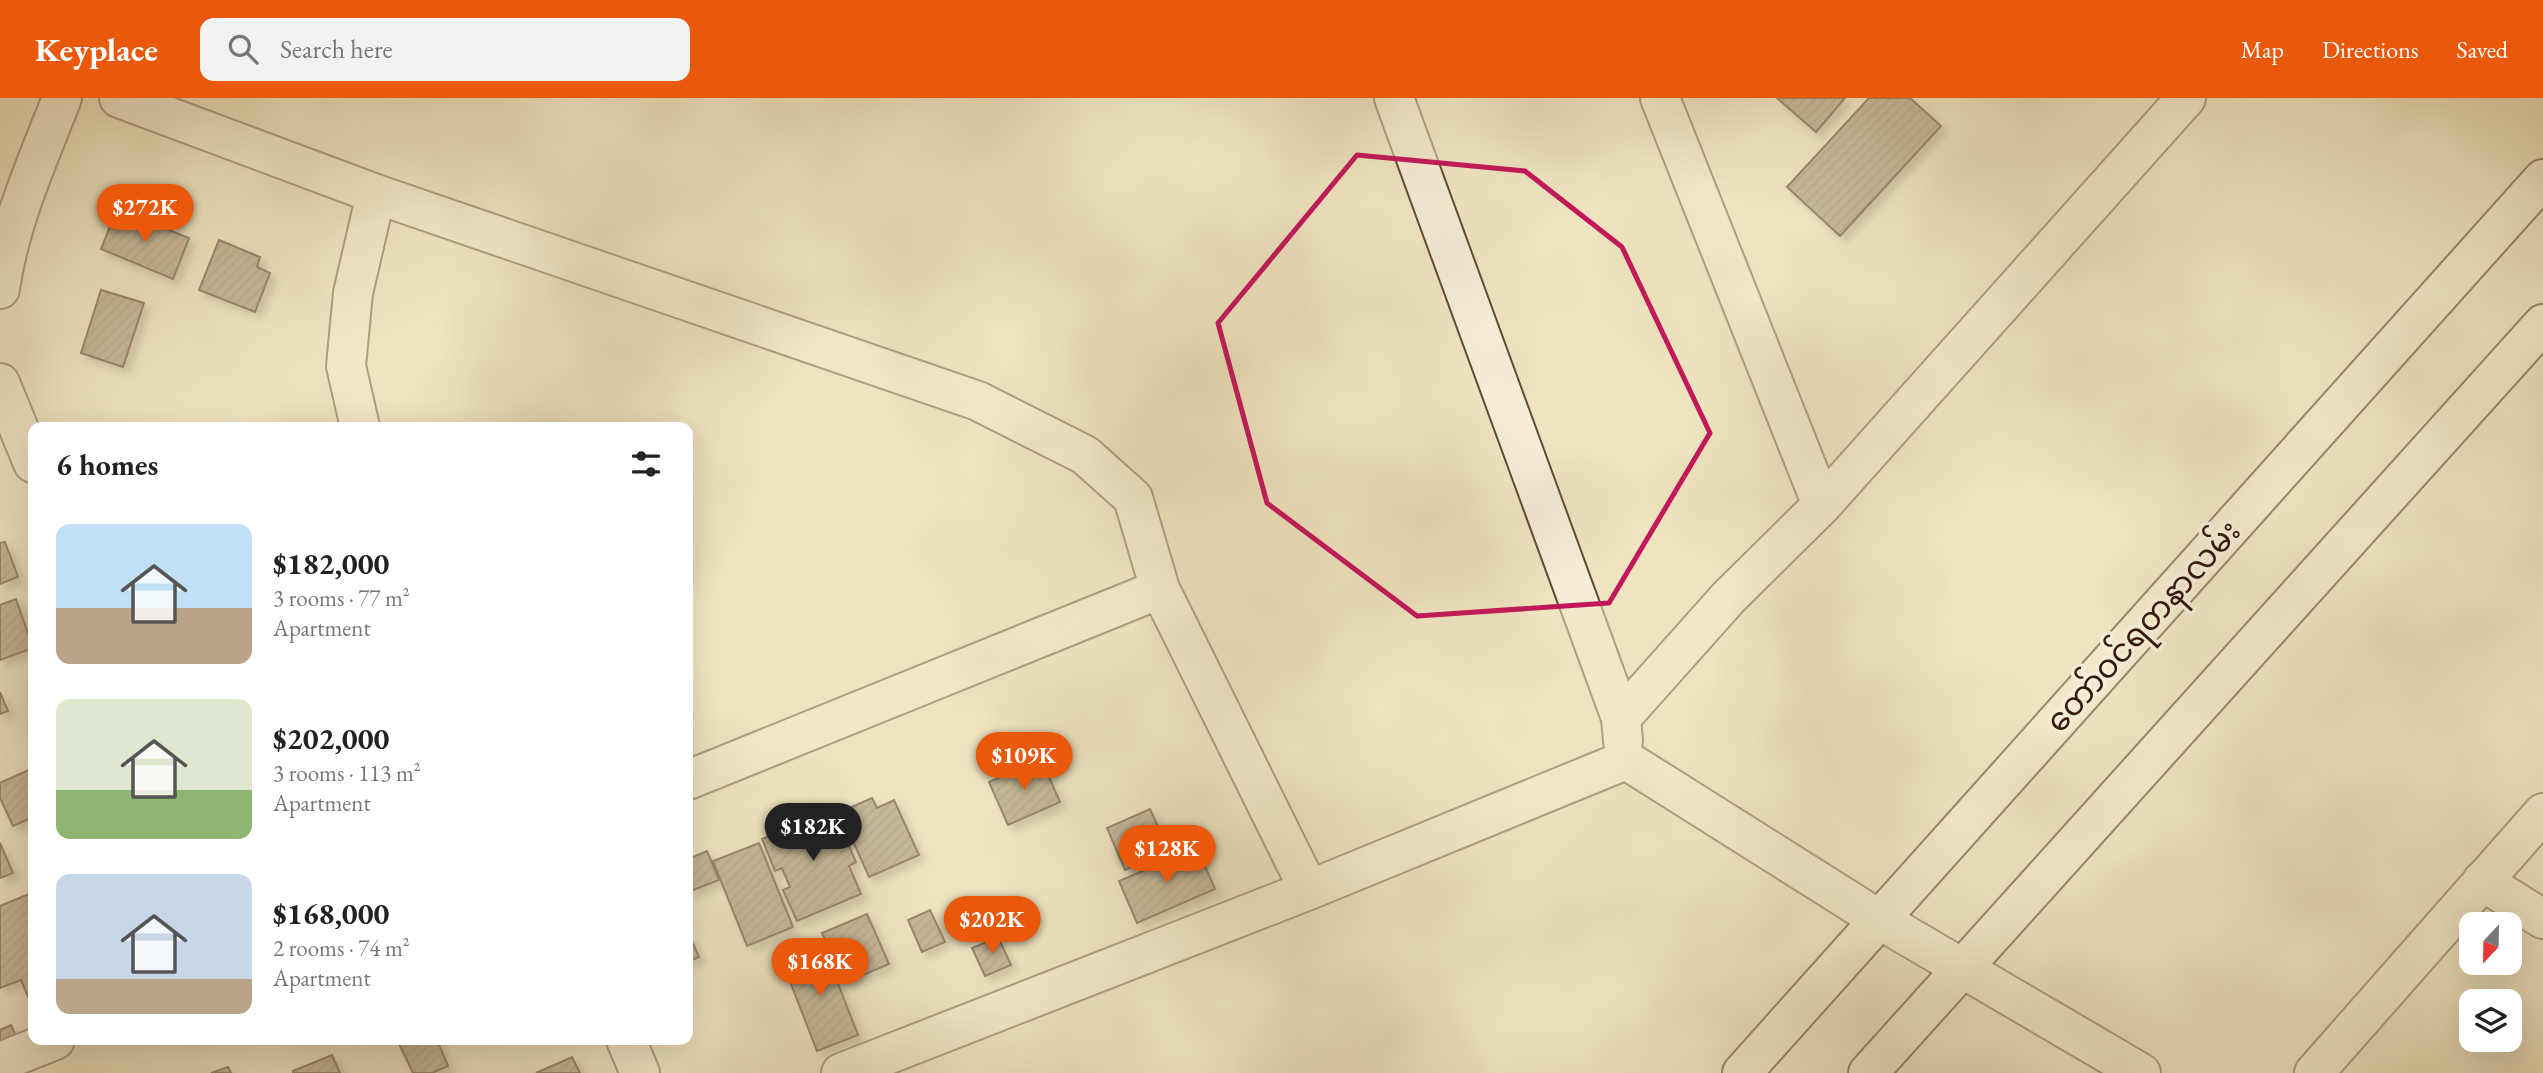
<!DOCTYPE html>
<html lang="en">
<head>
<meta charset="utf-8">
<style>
  body { margin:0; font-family:"EB Garamond","Noto Sans Myanmar",serif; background:#f2f2f2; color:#222; height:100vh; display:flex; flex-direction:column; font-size:26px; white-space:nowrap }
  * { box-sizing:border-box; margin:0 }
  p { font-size:23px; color:#767676 }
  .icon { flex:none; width:38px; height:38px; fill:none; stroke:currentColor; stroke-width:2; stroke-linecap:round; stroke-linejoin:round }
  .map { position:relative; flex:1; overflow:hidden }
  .panel { position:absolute; left:28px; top:324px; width:665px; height:623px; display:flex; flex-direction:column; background:#fff; border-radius:14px; box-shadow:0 7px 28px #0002 }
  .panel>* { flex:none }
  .needle { width:46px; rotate:202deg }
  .buttons { position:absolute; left:2459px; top:814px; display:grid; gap:14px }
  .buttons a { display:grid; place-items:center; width:63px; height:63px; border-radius:14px; background:#fff; box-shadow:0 7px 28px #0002; font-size:35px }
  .price { position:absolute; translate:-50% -60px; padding:0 16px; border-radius:24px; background:#ea580c; color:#fff; font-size:23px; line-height:46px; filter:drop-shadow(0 2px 4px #0008) }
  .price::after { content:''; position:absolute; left:50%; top:42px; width:21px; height:16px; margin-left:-10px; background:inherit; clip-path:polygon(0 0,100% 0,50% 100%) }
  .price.active { background:#222; color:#fff }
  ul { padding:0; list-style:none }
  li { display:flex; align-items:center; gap:21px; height:175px; padding:0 28px }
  li span { display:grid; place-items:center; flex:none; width:196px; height:140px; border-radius:14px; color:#555 }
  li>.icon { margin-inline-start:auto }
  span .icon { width:84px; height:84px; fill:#fffc; stroke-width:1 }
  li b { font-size:30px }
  h2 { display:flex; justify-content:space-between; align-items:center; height:84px; padding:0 28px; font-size:30px }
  header { display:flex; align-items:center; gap:42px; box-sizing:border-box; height:98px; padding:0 35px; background:#ea580c; color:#fff }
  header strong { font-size:33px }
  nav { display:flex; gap:38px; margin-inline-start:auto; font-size:24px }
  .search { width:490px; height:63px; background:#f2f2f2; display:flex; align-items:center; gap:18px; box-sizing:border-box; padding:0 24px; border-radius:14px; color:#767676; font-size:26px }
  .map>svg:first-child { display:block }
  .building { fill:url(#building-hatch); stroke:#34170c; stroke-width:2; filter:url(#shadow) }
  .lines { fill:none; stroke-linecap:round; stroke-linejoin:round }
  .street-casing { stroke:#634a39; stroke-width:42 }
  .secondary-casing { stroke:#34170c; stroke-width:42 }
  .street { stroke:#f5edd6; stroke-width:38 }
  .secondary { stroke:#f5edd6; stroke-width:38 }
  .marked { fill:none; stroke:#c2185b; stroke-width:5; stroke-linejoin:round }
  .labels { text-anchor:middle; stroke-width:7; stroke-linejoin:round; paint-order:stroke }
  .street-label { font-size:32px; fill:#34170c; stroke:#f5edd6 }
</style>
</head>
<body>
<header>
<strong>Keyplace</strong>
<div class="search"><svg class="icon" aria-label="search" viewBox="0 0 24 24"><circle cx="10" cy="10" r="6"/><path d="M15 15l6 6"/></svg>Search here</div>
<nav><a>Map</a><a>Directions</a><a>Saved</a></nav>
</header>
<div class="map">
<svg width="2543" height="975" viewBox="0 0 2543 975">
  <defs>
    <pattern id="building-hatch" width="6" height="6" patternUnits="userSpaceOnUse" patternTransform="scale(1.75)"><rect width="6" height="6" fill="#95826a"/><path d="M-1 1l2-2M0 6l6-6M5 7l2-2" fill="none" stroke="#7a6956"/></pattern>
    <filter id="shadow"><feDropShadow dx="6" dy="6" stdDeviation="3.5" flood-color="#0004"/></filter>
  </defs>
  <rect width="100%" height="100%" fill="#efe4c0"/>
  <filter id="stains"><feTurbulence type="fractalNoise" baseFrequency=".00286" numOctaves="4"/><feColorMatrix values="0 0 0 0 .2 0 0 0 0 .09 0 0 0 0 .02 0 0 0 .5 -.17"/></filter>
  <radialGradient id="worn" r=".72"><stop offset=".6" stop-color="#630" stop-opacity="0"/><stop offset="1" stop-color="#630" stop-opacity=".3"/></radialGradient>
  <path class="building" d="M1777 0H1845L1816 34Z
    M1869 0H1910L1941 28 1840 138 1787 89Z
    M117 111 189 140 173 181 101 151Z
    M219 142 260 159 257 169 270 175 255 214 199 192Z
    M101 192 144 205 123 269 81 255Z
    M5 444 18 479 0 486V445Z
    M16 501 33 550 0 562V507Z
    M0 594 8 613 0 616Z
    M1041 661 1060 704 1008 727 989 684Z
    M33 670V719L13 728 0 700V685Z
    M872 700 877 710 894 702 919 757 869 779 840 714Z
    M823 706 836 737 843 734 856 764 849 768 861 796 797 823 783 792 790 789 782 770 775 773 762 741 786 731 783 723Z
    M1150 711 1169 753 1125 772 1107 730Z
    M0 745 13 775 0 780Z
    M759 745 793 829 747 848 713 763Z
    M1197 750 1215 791 1137 825 1119 783Z
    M707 753 719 782 688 794V761Z
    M29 796 33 806 32 908 21 882 0 890V808Z
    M930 812 945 844 922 854 908 822Z
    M867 816 889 866 844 885 822 835Z
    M688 834 699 859 688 864Z
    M998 839 1011 867 985 878 972 850Z
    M823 847 858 937 817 953 782 863Z
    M11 927 22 952 0 961V932Z
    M409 942H437L448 968 432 975H413L399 946Z
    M332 957 340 975H293V973Z
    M572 959 580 975H536Z
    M228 969 231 975H211Z"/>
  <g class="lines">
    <g class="street-casing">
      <path id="street" d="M119 0 376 96 978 303 1085 357 1133 400 1160 491 1309 792
        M1394 0 1621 620 1623 643
        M1660 0 1822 407
        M0 191C9 125 38 62 62 0
        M0 285 33 365
        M360 329 346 268 353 195 376 96
        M1621 620 1728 500 1822 407 2186 0
        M1626 662 1880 822 2141 975
        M688 682 1160 491
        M2482 783 2543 821
        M626 942 640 975
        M0 964 55 942
        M841 975 1309 792 1626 662
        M2314 975 2543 715"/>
    </g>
    <g class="secondary-casing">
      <path id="secondary" d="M1742 975 2543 81
        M1868 975 2543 226"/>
    </g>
    <use href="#street" class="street"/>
    <use href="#secondary" class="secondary"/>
  </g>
  <path d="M0 0H2543V975H0ZM1357 57 1525 73 1622 149 1710 335 1609 505 1417 518 1267 405 1218 225Z" fill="#efe4c0" fill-opacity=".55" fill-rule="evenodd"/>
  <path class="marked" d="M1357 57 1525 73 1622 149 1710 335 1609 505 1417 518 1267 405 1218 225Z"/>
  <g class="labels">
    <g class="street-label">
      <text transform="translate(2143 528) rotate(-48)" y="11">တော်ဝင်ရတနာလမ်း</text>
    </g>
  </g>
  <rect width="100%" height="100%" filter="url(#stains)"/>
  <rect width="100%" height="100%" fill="url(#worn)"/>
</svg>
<div class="buttons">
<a><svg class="needle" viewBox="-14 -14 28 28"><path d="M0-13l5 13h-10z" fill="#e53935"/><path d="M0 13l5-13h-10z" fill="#767676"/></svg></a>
<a><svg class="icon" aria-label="layers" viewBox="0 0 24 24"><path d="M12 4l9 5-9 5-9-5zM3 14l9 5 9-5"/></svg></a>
</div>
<b class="price" style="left:145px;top:146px">$272K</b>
<b class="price" style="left:1024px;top:694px">$109K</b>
<b class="price active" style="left:813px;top:765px">$182K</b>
<b class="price" style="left:1167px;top:787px">$128K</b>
<b class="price" style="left:992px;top:858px">$202K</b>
<b class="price" style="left:820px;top:900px">$168K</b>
<section class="panel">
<h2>6 homes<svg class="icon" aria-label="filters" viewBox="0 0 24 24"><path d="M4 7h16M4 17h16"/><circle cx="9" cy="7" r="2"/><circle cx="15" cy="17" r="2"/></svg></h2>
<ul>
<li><span style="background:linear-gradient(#bfe0f5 60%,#b9a48a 0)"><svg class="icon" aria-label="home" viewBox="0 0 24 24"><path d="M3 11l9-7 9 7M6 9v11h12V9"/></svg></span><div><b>$182,000</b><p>3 rooms · 77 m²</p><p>Apartment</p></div></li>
<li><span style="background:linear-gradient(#dfe7d0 65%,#8fb573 0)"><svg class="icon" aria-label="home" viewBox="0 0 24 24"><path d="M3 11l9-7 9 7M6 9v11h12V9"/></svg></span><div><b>$202,000</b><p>3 rooms · 113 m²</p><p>Apartment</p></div></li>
<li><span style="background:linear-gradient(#c9d6e8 75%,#b9a48a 0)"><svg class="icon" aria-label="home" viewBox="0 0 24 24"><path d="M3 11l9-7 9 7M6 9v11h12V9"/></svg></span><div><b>$168,000</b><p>2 rooms · 74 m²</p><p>Apartment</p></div></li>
</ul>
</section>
</div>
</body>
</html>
